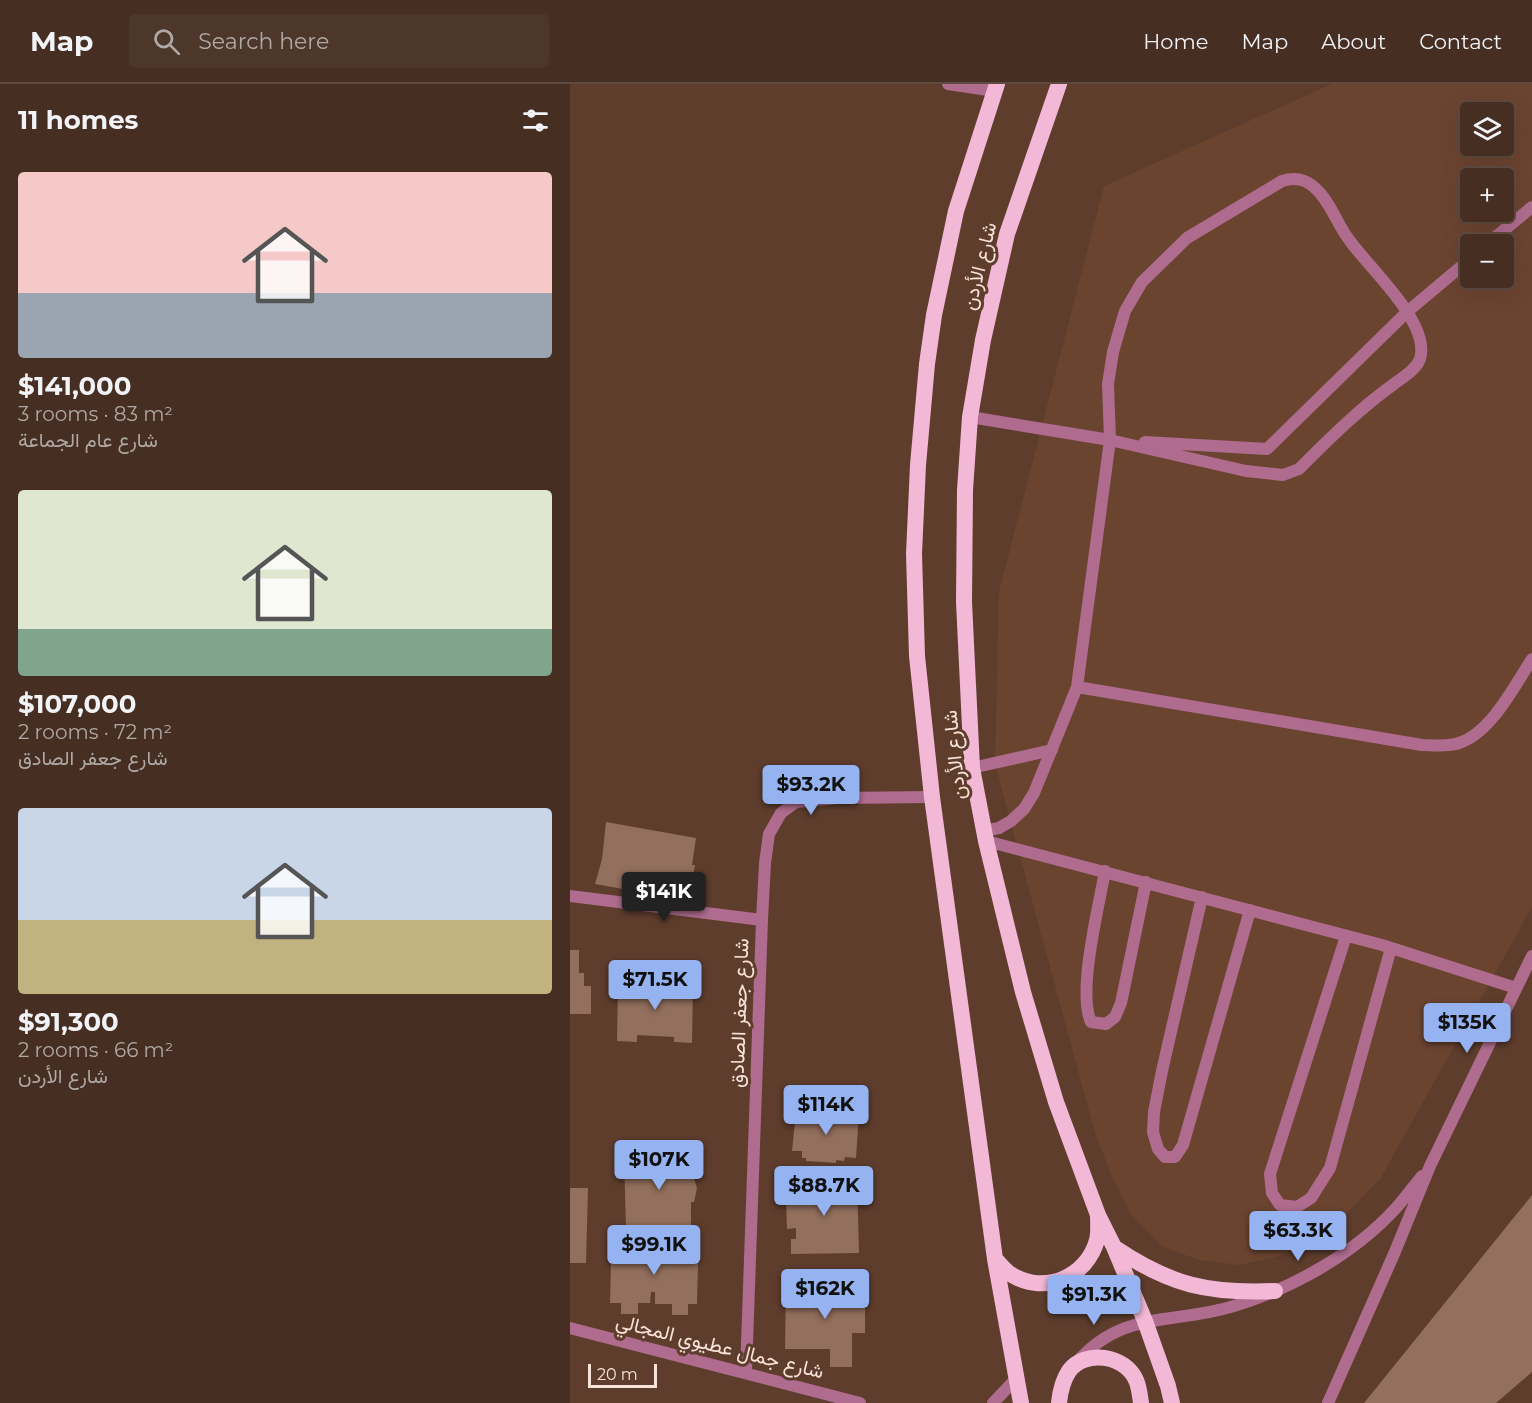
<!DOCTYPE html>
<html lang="en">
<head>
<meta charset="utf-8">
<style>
  body { margin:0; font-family:Montserrat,Vazirmatn,sans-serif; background:#4d362a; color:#f1f3f6; height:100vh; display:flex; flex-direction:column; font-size:22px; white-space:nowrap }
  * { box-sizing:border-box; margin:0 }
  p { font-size:20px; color:#b0a8a5 }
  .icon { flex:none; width:33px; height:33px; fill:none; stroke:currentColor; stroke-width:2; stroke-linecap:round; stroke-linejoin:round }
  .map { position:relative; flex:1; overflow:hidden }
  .details { display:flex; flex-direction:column; background:#462e22; width:570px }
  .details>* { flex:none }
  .controls { position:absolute; left:890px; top:18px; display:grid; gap:12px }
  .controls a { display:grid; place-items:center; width:54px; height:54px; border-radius:6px; background:#462e22; box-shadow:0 6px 24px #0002,0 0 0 2px #5e4a40; font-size:30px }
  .scale { position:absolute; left:18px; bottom:15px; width:69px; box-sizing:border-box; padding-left:6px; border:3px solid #f8e3d9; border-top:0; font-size:16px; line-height:21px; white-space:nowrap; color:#f8e3d9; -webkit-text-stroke:4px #5e3d2d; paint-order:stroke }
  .price { position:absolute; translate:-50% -51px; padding:0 14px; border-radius:6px; background:#95b2f1; color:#111; font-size:20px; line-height:39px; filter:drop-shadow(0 2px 3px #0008) }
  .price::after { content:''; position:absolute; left:50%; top:36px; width:18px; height:14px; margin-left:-9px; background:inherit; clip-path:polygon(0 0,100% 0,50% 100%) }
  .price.current { background:#222; color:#fff }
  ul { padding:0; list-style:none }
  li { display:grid; align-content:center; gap:12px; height:318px; padding:0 18px }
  li span { display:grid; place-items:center; height:186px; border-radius:6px; color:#555 }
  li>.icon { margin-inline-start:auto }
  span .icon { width:108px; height:108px; fill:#fffc; stroke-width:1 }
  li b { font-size:26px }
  h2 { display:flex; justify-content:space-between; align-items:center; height:72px; padding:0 18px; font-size:26px }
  header { display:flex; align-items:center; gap:36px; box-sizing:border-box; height:84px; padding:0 30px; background:#462e22; border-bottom:2px solid #5e4a40 }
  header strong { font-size:28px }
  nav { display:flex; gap:33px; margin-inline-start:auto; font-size:21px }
  .search { width:420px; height:54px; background:#4d362a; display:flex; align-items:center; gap:15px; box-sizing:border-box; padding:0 21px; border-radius:6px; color:#b0a8a5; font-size:22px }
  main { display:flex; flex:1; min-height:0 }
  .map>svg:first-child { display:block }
  .built { fill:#6b4430; fill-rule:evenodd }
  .building { fill:#936f5d }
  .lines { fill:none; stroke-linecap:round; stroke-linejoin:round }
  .service { stroke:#af6c8f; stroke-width:12 }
  .minor { stroke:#af6c8f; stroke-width:12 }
  .trunk { stroke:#f2b8d6; stroke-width:16 }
  .labels { text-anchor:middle; stroke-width:6; stroke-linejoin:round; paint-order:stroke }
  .street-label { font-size:20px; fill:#f8e3d9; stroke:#5e3d2d }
</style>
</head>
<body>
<header>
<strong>Map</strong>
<div class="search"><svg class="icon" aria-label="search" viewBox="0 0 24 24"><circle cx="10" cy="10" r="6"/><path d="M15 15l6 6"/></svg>Search here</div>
<nav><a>Home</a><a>Map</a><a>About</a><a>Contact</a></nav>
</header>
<main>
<section class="details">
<h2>11 homes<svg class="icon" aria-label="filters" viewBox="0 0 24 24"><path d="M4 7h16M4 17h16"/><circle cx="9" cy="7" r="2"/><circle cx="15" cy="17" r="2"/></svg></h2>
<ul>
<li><span style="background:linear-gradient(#f6c9c9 65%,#9aa5b1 0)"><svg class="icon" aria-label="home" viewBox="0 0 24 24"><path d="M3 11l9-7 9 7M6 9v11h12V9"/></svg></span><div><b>$141,000</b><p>3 rooms · 83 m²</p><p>شارع عام الجماعة</p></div></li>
<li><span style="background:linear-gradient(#dfe7d0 75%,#7fa58c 0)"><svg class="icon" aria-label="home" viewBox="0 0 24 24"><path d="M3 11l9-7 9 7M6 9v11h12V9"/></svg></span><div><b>$107,000</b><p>2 rooms · 72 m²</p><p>شارع جعفر الصادق</p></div></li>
<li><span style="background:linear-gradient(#c9d6e8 60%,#c2b280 0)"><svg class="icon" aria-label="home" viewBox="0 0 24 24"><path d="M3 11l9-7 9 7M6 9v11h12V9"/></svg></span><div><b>$91,300</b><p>2 rooms · 66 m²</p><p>شارع الأردن</p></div></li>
</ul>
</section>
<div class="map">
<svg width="962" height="1319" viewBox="0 0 962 1319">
  <rect width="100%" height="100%" fill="#5e3d2d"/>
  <path class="built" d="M762 0H962V823L810 1095 774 1132 744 1154 710 1172 669 1181 629 1176 593 1163 562 1132 541 1090 525 1049 425 680 429 508 534 102ZM900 28H933V62H900ZM900 94H933V128H900ZM900 160H933V194H900Z"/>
  <path class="building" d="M36 738 126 754 122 781H125L122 796 118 795 115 816 25 800 32 775Z
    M0 866H9V889H14V902H21V930H0Z
    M48 898 123 900 122 959 104 958V953L67 951V958L47 957Z
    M229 1025 250 1026 249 1033 264 1035V1027L289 1029 286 1074 275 1073 274 1077 266 1076V1079L236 1077V1074H232V1067H222L225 1037H228Z
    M118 1070V1091H123L127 1104 124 1118H121V1143L56 1144 54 1072Z
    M287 1095 289 1169 221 1170V1155H226V1144L217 1145 216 1113H226V1096Z
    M0 1104H18L16 1179H0Z
    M962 1111V1288L926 1319H794Z
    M56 1157 112 1158V1166H125V1179H128L127 1220H118V1231H102V1220H85V1208H81L80 1219H68V1230H51V1219H40L41 1178H45V1162L56 1163Z
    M216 1202H295V1249H282V1283H260V1265H215Z"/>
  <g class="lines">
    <path class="service" d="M917 160 962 123
      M400 333 540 356 676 387 713 391 729 385C759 355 789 325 824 300 833 293 846 286 850 275 861 239 800 185 780 157 767 141 761 118 745 104 736 95 724 93 712 97L617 154 572 198 555 227 543 268 538 300 540 356 507 603 464 709 454 725 441 737 429 744 414 747
      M575 358 697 365 837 228 900 175
      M507 603 852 661C863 661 878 663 889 659 921 649 945 601 962 575
      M402 684 482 666
      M416 757 812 861 946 904
      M535 787C529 822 507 908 521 938L536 940 545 933 551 919 576 798
      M632 813 592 987 584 1028 583 1048 588 1065 595 1073H605L613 1061 680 826
      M776 852 700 1090 702 1109 710 1121 727 1123 741 1114 760 1084 821 864"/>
    <path class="minor" d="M378 0 425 7
      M0 812 192 836
      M0 1244 290 1319
      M506 1279C553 1225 602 1241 664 1222 723 1204 784 1170 826 1124 835 1114 843 1103 852 1092
      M176 1288 192 836 195 779 199 750 211 729 226 718 268 714 362 713
      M423 1319 446 1295
      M758 1319 824 1170 860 1082 962 872"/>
    <path class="trunk" d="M427 0 386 127 364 231 357 280 348 381 344 470 347 572 362 713 425 1175 451 1319
      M489 0 437 150 413 256 400 333 395 406 394 518 402 684 416 757 453 908 486 1018 528 1131 544 1163 575 1237 598 1302 602 1319
      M545 1164C600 1201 638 1210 705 1207
      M425 1175C430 1180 436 1188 442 1191 475 1211 517 1193 527 1156 529 1149 528 1140 528 1132
      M489 1319C490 1309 493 1296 499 1287 515 1265 555 1271 566 1296 569 1302 570 1312 571 1319"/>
  </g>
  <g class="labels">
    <g class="street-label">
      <text transform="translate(409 182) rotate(-76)" y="7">شارع الأردن</text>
      <text transform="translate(384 671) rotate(-96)" y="7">شارع الأردن</text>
      <text transform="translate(169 929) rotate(-88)" y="7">شارع جعفر الصادق</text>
      <text transform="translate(150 1262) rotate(14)" y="7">شارع جمال عطيوي المجالي</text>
    </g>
  </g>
</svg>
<div class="controls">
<a><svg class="icon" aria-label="layers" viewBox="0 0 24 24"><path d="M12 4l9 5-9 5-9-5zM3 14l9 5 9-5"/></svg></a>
<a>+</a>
<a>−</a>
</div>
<div class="scale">20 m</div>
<b class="price" style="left:241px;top:732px">$93.2K</b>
<b class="price current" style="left:94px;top:839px">$141K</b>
<b class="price" style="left:85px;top:927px">$71.5K</b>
<b class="price" style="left:897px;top:970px">$135K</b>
<b class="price" style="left:256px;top:1052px">$114K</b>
<b class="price" style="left:89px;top:1107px">$107K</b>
<b class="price" style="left:254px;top:1133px">$88.7K</b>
<b class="price" style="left:728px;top:1178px">$63.3K</b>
<b class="price" style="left:84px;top:1192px">$99.1K</b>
<b class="price" style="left:255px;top:1236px">$162K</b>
<b class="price" style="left:524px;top:1242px">$91.3K</b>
</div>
</main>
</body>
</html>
